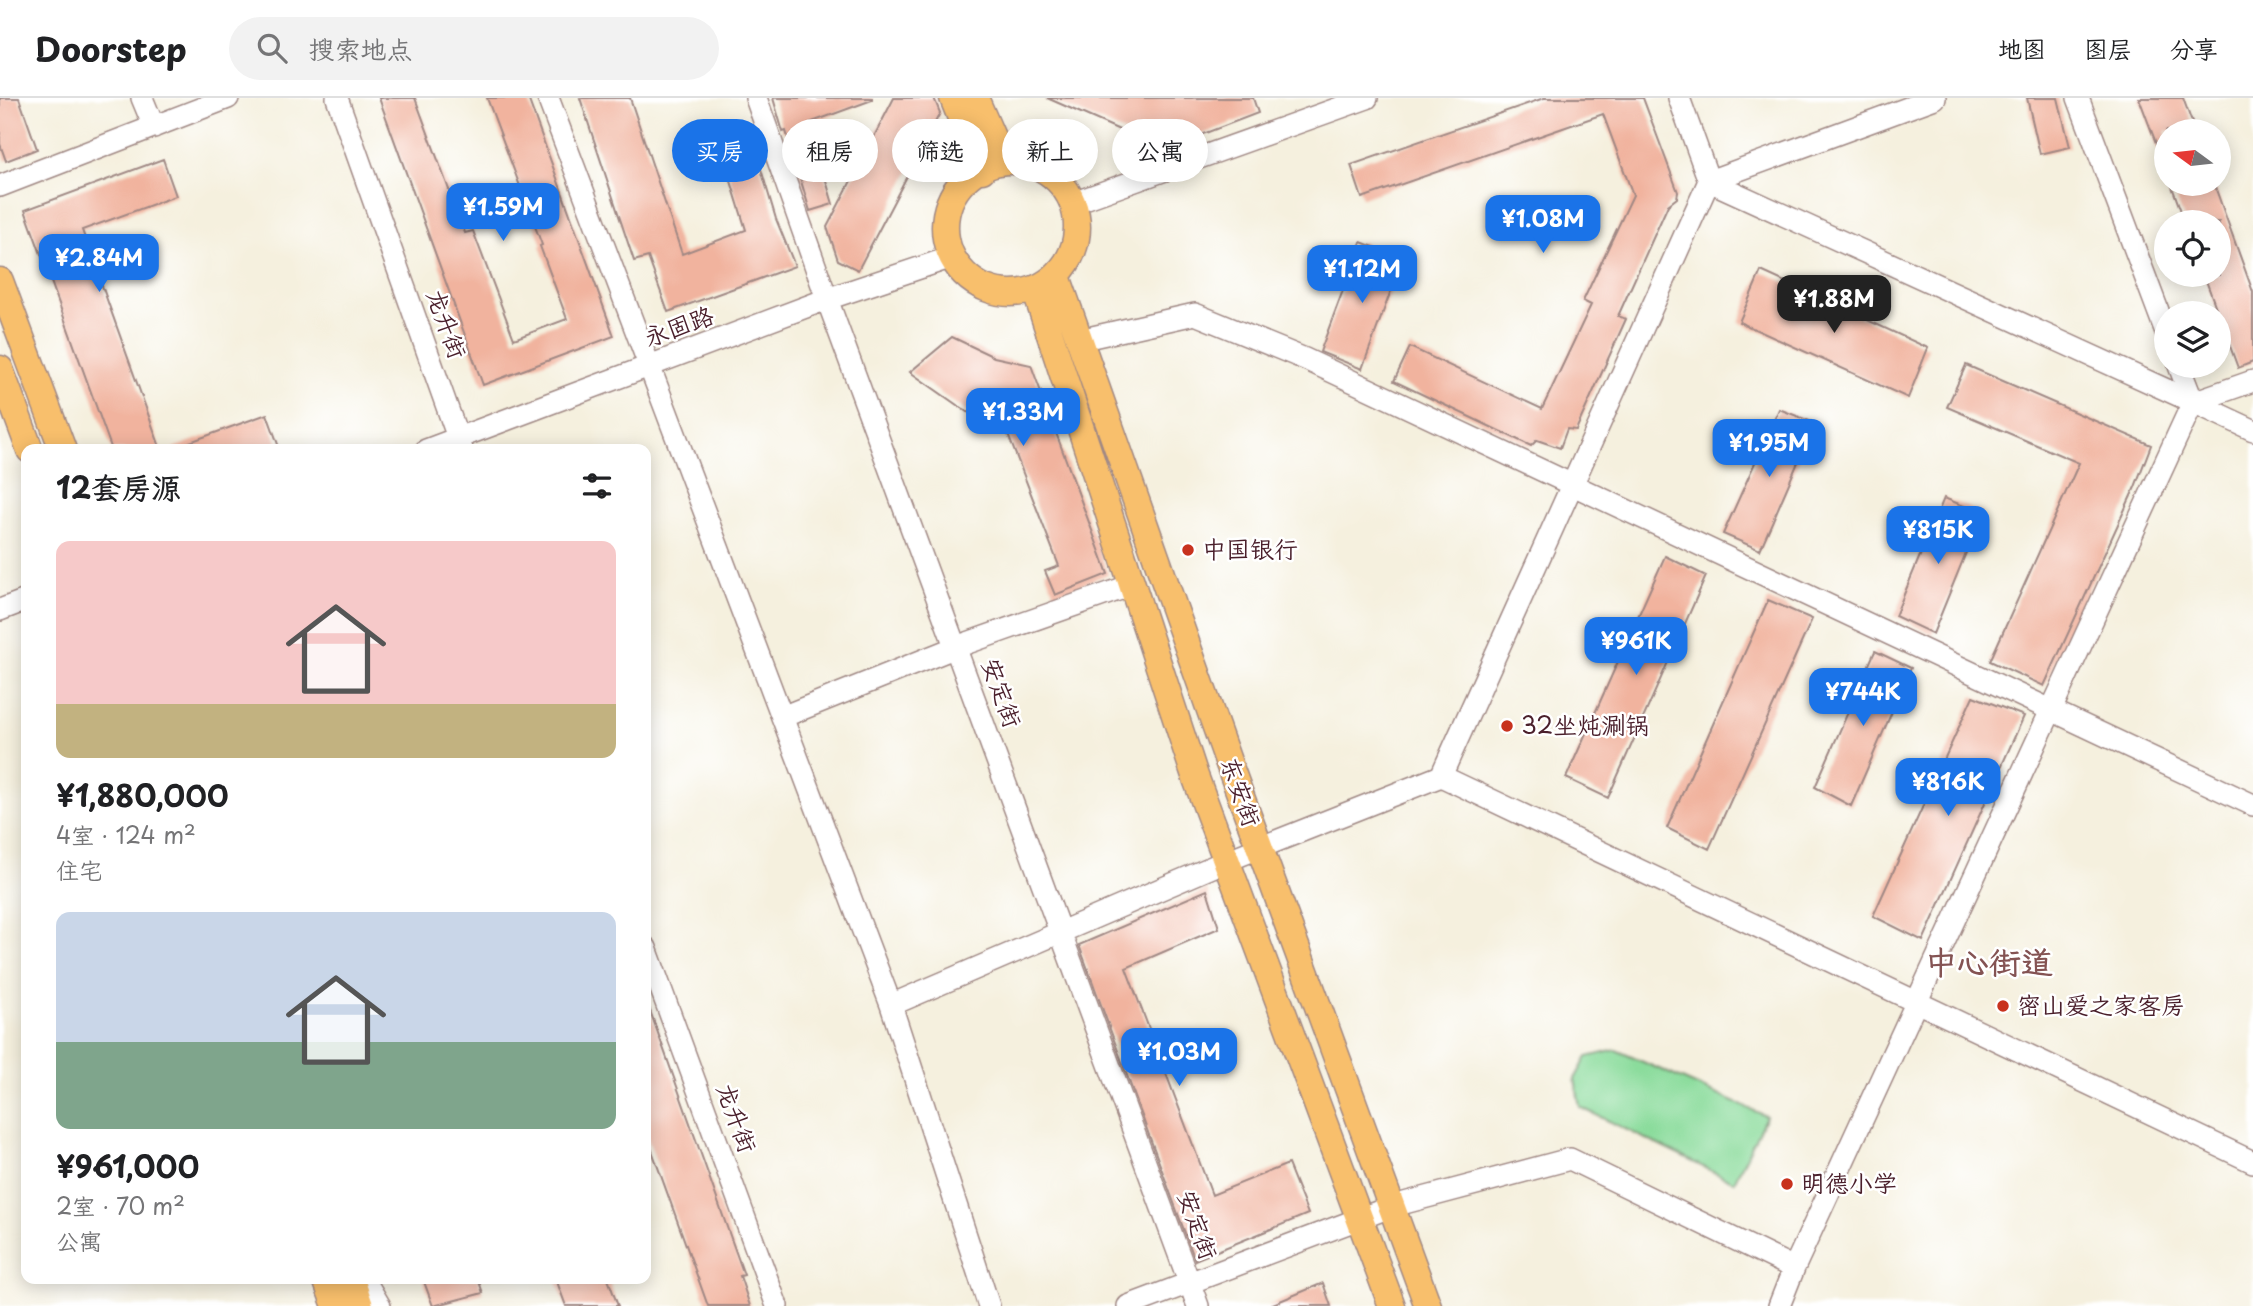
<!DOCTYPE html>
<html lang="zh">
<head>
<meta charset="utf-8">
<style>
  body { margin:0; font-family:"Playpen Sans","LXGW WenKai TC",sans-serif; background:#f2f2f2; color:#202124; height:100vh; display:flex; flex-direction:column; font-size:26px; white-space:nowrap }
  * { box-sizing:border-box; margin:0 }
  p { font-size:23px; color:#757577 }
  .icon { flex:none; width:38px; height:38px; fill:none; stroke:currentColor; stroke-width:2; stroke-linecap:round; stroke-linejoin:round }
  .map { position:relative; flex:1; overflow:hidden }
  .sheet { position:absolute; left:21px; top:346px; width:630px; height:840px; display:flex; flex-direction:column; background:#fff; border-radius:14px; box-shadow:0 4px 18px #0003 }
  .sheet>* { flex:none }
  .guide { position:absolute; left:672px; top:21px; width:665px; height:63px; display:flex; gap:14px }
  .needle { width:46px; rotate:285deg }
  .fabs { position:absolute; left:2154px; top:21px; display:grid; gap:14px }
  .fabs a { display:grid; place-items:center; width:77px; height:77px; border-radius:50%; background:#fff; box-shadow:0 4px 18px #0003; font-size:35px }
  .price { position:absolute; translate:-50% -60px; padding:0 16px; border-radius:14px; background:#1a73e8; color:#fff; font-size:23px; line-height:46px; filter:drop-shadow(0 2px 4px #0008) }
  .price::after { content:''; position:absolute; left:50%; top:42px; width:21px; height:16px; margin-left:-10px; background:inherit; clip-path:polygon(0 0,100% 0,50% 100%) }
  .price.selected { background:#222; color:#fff }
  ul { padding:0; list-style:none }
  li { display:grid; align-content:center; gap:14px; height:371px; padding:0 35px }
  li span { display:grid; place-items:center; height:217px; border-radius:14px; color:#555 }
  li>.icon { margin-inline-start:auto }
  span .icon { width:126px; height:126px; fill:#fffc; stroke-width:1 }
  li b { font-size:30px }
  h2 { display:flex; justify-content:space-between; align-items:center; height:84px; padding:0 35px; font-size:30px }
  .pill { padding:0 24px; border-radius:32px; background:#fff; box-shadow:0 4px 18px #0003; font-size:24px; line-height:63px }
  .pill.selected { background:#1a73e8; color:#fff }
  header { display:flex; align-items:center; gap:42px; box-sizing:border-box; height:98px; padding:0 35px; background:#fff; border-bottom:2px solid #e0e0e0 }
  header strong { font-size:33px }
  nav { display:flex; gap:38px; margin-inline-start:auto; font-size:24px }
  .search { width:490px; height:63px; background:#f2f2f2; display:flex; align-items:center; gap:18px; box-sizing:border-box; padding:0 24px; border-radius:38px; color:#757577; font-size:26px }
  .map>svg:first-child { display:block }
  .green { fill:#8bdc9c; stroke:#6a7e64; stroke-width:2 }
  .building { fill:#f1b39e }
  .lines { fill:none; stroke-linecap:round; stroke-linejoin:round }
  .minor-casing { stroke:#a08884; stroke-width:24 }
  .major-casing { stroke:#a08884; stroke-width:29 }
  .minor { stroke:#fff; stroke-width:21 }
  .major { stroke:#f8bf6c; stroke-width:26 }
  .poi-dot { fill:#c8321e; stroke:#fff; stroke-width:2.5 }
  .labels { text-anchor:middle; stroke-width:5; stroke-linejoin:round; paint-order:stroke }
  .street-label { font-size:24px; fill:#4a1f2b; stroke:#fff }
  .poi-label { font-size:24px; fill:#4a1f2b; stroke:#fff; text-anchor:start }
  .district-label { font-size:32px; font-weight:bold; fill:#845353; stroke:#fff }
</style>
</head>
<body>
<header>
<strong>Doorstep</strong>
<div class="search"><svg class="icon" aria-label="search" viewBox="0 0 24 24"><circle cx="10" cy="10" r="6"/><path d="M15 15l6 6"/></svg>搜索地点</div>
<nav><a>地图</a><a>图层</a><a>分享</a></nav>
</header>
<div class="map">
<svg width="2253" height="1208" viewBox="0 0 2253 1208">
  <rect width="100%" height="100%" fill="#fff"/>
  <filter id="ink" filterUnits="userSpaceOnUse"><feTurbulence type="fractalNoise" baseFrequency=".0143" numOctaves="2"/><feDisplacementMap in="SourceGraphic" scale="14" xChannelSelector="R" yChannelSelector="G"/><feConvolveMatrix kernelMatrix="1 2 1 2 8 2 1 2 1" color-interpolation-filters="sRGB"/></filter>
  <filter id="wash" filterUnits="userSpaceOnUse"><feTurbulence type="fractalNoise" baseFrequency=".00686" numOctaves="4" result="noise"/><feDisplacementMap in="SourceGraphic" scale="28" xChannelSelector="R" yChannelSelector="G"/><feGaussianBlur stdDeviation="1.57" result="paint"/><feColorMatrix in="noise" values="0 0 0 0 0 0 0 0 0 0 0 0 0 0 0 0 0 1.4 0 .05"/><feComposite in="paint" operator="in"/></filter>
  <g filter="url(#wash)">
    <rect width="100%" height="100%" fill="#f5f0de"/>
    <path class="green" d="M1616 952 1766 1018 1734 1084 1580 1009 1575 981 1587 959Z"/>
    <g id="blocks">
      <path class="building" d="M0 0H19L37 51 6 63 0 46Z
        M379 0H415L465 135 473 133 514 241 567 221 540 148 542 147 487 0H528L614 238 483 287Z
        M580 0H630L682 156 746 132 727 70 758 61 776 121 795 168 668 214 648 159 634 163Z
        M773 0H872V2L809 25 833 106 810 113 786 33 783 34Z
        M894 0H934L940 15 858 172 838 162 827 129Z
        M1047 0H1253L1258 15 1190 41 1133 38Z
        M1544 0H1643L1678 94 1677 100 1668 107 1618 218 1626 221 1576 332 1567 331 1560 350 1537 342 1531 348 1394 283 1410 249 1542 311 1591 207 1583 203 1633 97 1603 16 1362 100 1351 67Z
        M2027 0H2058L2070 49 2040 56Z
        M2139 0H2183L2195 33H2166V69H2165Z
        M163 61 176 98 82 132 161 352H112L25 112Z
        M2171 86H2214L2253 194V264L2238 270 2204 177H2219V124H2185Z
        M1361 144 1403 160 1362 271 1320 254Z
        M1761 173 1928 250 1908 300 1739 224Z
        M952 239 994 259 1031 267 1108 476 1055 497 1045 473 1059 468 1002 321 967 314 910 274Z
        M1966 267 2151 347 2135 389 2044 588 1990 563 2079 365 1947 309Z
        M1779 311 1815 325 1760 452 1723 436Z
        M267 316 280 352H174L173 350Z
        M1944 400 1982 415 1933 536 1895 518Z
        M1665 458 1706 478 1608 700 1566 680Z
        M1768 502 1812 521 1709 751 1667 730Z
        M1875 553 1911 570 1851 708 1815 689Z
        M1973 598 2024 618 1923 843 1873 818Z
        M1207 792 1219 830 1126 870 1212 1097 1288 1066 1308 1116 1195 1162 1079 847Z
        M646 907H648L744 1177 740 1178 750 1208H708L646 1036Z
        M423 1181H478L483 1195 433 1208Z
        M556 1181H608L618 1208H566Z
        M1323 1185 1331 1208H1268Z"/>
    </g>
  </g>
  <g filter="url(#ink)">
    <use href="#blocks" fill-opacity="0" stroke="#a08884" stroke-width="2"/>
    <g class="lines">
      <g class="minor-casing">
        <path id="minor" d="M142 0 154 29
          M337 0 462 351
          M548 0 891 907 989 1208
          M756 0 827 201 1198 1208
          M1679 0 1709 83 2193 304 2253 283
          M2078 0 2166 234
          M0 88 228 0
          M1073 105 1367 0
          M1079 242 1195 216 1305 261 2253 707
          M2179 268 2193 304 2253 332
          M426 352 827 201 952 159
          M0 512 26 502
          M782 619 956 549 1132 487
          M1441 678 2253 1064
          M646 850 777 1208
          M891 907 1226 763 1441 678 1709 83 1935 0
          M364 1181 380 1208
          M1128 1208 1393 1108 1570 1061 1794 1170
          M1779 1208 1794 1170 2193 304"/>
      </g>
      <g class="major-casing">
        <path id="major" d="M953 0 982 72
          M975 0 1002 62
          M945 129a66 66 0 1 1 132 0a66 66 0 1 1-132 0Z
          M1057 178 1229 666 1428 1208
          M0 183 63 352
          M1035 191 1195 678 1392 1208
          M0 271 30 352
          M326 1181 336 1208
          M351 1181 360 1208"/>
      </g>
      <use href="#minor" class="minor"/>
      <use href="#major" class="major"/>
    </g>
  </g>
  <g class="poi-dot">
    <circle cx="1188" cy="452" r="7"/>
    <circle cx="1507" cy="628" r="7"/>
    <circle cx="2003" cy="908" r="7"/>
    <circle cx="1787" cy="1086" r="7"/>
  </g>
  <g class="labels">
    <g class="street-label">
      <text transform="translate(446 226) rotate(70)" y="8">龙升街</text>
      <text transform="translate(679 229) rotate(-20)" y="8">永固路</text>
      <text transform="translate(1001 595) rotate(70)" y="8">安定街</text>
      <text transform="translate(1240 694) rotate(70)" y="8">东安街</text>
      <text transform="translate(736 1020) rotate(70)" y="8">龙升街</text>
      <text transform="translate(1197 1127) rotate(70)" y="8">安定街</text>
    </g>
    <g class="poi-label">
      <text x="1202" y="460">中国银行</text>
      <text x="1521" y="636">32坐炖涮锅</text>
      <text x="2017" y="916">密山爱之家客房</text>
      <text x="1801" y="1094">明德小学</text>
    </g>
    <g class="district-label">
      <text x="1989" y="876">中心街道</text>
    </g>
  </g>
</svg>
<div class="fabs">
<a><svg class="needle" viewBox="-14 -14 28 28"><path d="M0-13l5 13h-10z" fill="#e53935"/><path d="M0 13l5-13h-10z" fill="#757577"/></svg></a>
<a><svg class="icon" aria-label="locate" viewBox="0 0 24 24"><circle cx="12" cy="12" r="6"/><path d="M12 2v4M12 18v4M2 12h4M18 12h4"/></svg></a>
<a><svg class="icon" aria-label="layers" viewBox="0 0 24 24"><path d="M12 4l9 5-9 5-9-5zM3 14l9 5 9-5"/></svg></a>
</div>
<b class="price" style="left:503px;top:145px">¥1.59M</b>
<b class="price" style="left:1543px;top:157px">¥1.08M</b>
<b class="price" style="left:99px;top:196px">¥2.84M</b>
<b class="price" style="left:1362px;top:207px">¥1.12M</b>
<b class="price selected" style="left:1834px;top:237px">¥1.88M</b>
<b class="price" style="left:1023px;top:350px">¥1.33M</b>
<b class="price" style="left:1769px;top:381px">¥1.95M</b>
<b class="price" style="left:1938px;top:468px">¥815K</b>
<b class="price" style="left:1636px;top:579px">¥961K</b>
<b class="price" style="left:1863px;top:630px">¥744K</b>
<b class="price" style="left:1948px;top:720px">¥816K</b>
<b class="price" style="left:1179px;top:990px">¥1.03M</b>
<div class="guide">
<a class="pill selected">买房</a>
<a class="pill">租房</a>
<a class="pill">筛选</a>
<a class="pill">新上</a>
<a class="pill">公寓</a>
</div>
<section class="sheet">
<h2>12套房源<svg class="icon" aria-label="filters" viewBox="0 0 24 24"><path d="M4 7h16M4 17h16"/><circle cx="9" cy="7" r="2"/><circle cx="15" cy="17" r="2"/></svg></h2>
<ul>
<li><span style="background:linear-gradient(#f6c9c9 75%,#c2b280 0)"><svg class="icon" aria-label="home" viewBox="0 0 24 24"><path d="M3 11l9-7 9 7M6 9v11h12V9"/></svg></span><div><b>¥1,880,000</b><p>4室 · 124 m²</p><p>住宅</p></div></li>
<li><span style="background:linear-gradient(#c9d6e8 60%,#7fa58c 0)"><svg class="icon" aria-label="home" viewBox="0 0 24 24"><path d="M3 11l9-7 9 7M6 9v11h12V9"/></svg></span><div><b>¥961,000</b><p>2室 · 70 m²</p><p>公寓</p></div></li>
</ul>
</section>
</div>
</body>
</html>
